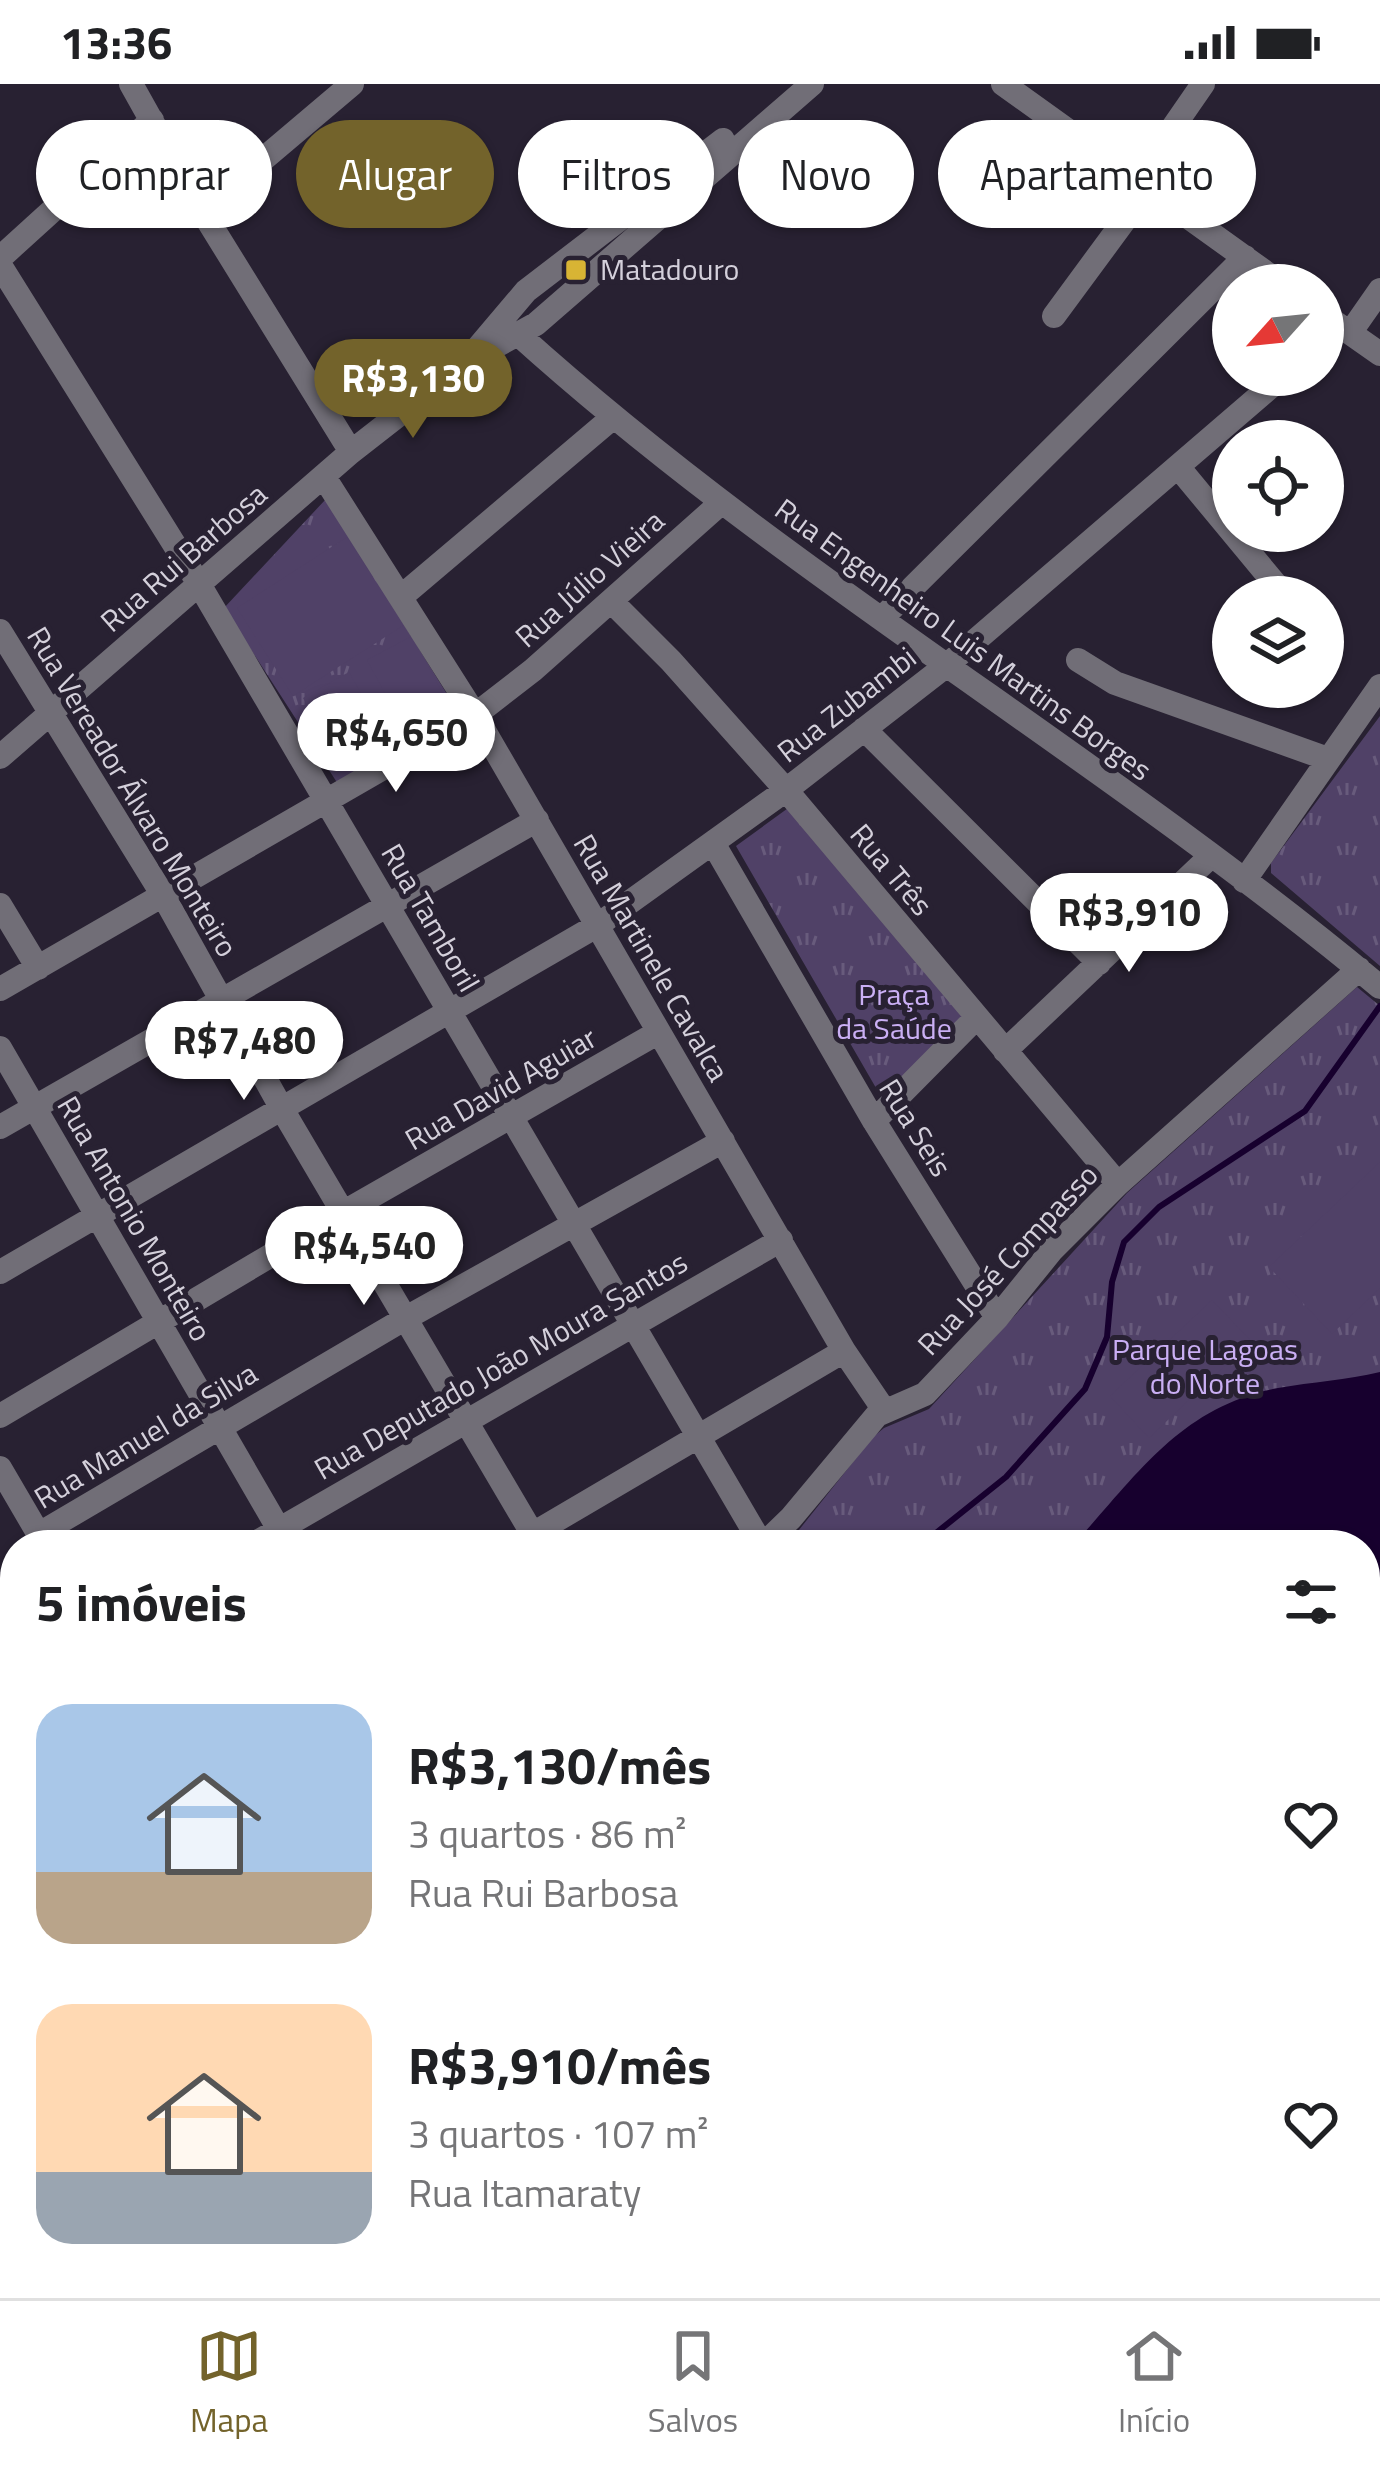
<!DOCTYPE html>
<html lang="pt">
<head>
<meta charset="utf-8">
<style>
  body { margin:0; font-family:"Titillium Web",sans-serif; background:#f6f6f6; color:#202124; height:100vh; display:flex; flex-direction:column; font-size:45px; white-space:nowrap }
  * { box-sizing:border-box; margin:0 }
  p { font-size:39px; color:#757577 }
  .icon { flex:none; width:66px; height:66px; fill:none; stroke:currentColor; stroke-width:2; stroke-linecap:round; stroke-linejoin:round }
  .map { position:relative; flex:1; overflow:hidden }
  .sheet { position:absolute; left:0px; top:1446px; width:1380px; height:768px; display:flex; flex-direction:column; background:#fff; border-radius:48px 48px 0 0; box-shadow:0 3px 9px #0004 }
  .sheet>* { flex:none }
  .banner { position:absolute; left:36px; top:36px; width:1308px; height:108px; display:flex; gap:24px }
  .needle { width:78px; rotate:243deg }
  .tools { position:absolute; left:1212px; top:180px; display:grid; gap:24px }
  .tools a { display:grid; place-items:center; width:132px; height:132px; border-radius:50%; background:#fff; box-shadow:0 3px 9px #0004; font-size:60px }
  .price { position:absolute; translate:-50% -102px; padding:0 27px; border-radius:42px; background:#fff; color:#222; font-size:39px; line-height:78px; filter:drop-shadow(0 3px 6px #0008) }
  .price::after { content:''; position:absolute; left:50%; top:72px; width:36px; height:27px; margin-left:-18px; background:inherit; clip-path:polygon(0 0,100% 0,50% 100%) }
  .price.current { background:#73632b; color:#fff }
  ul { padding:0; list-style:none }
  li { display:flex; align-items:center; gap:36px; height:300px; padding:0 36px }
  li span { display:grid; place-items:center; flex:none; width:336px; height:240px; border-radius:36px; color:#555 }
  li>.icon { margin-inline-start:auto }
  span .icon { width:144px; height:144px; fill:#fffc; stroke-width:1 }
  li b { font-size:51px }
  h2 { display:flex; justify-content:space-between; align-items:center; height:144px; padding:0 36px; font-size:51px }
  .chip { padding:0 42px; border-radius:54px; background:#fff; box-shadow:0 3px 9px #0004; font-size:42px; line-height:108px }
  .chip.current { background:#73632b; color:#fff }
  .status { display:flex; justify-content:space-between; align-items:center; height:84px; padding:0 60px; background:#fff; direction:ltr }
  .status svg { height:33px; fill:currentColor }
  .tab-bar { display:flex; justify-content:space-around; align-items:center; height:168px; border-top:3px solid #e0e0e0; background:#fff; font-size:33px; color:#757577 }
  .tab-bar a { display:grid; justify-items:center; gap:6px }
  .tab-bar .current { color:#73632b }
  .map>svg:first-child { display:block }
  .grass { fill:url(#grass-tufts) }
  .pitch { fill:#504167 }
  .water { fill:#17002e }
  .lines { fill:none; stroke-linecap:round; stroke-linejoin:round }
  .stream { stroke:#17002e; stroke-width:6 }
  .minor { stroke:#716e77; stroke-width:24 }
  .poi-dot { fill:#d8b434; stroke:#282132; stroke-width:4.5 }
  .labels { text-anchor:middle; stroke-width:10; stroke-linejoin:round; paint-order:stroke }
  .poi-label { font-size:30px; fill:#d4d0db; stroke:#282132; text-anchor:start }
  .street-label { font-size:30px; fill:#d4d0db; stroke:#282132 }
  .park-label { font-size:30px; fill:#caaff4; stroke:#282132 }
</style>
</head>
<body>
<div class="status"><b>13:36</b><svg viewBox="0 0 49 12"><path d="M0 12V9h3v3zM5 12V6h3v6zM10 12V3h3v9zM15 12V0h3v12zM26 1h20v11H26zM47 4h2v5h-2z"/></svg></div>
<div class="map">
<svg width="1380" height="2214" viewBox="0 0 1380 2214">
  <defs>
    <pattern id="grass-tufts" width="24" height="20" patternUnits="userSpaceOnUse" patternTransform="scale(3)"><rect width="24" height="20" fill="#504167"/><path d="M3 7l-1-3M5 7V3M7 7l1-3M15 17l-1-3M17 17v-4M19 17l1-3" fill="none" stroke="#685b7c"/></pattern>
  </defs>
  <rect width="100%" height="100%" fill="#282132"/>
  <path class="grass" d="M326 415 460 631 338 700 224 524Z
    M1380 632V882L1271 789V779Z
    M791 722 968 934 883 1016 736 762Z
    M1357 903 1380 922V1821L1365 1827V1461H787L873 1353 884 1344 929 1325 1127 1109Z"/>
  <path class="pitch" d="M347 453 404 541 293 612 237 524Z
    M412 552 450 623 405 647 367 576Z
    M349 588 388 658 342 684 303 614Z
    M1380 1078V1204L1332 1250 1269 1183Z
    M1212 1216 1251 1257 1149 1354 1110 1312Z"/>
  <path class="water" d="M1380 1288V1771L1365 1774V1461H1073C1136 1393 1179 1323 1278 1304 1312 1298 1347 1296 1380 1288Z"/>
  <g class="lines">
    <path class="stream" d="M921 1461 1006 1393 1085 1305 1107 1253 1112 1198 1124 1158 1159 1123 1305 1027 1380 922"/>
    <path class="minor" d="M131 0 202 127 351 368
      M1003 0 1283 201
      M1138 94 1203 0
      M202 127 352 0
      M0 174 152 36
      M0 181 199 500 762 1461
      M1323 230 1380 270
      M1054 232 1149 103
      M1350 249 1380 206
      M518 250C786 492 1103 672 1380 903
      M476 266 526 207 723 56
      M1179 384 1286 513
      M324 393 475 631 844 1267 884 1326
      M402 512 611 335
      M611 517 671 577 786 706 1118 1100
      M882 534 1245 173
      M0 547 164 813 282 1025 539 1461
      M1078 576 1115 599 1328 675
      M864 645 1099 879
      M0 673 351 368 465 279 536 240 812 0
      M713 759 874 1037 997 1234
      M1244 797 1380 602
      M0 821 38 884
      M0 905 475 631 533 586 722 418
      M0 964 288 1461
      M1005 967 1211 772
      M874 1037 976 934
      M0 1043 537 736
      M0 1188 598 841 786 706 947 581 1284 291
      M0 1332 344 1128 659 948
      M0 1384 45 1461
      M39 1450 406 1234 723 1057
      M252 1461 781 1156
      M514 1461 844 1267
      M763 1461 791 1434 877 1331 925 1310 997 1234 1052 1166 1118 1100 1359 885
      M0 1607 15 1598
      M0 1645 15 1670
      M1365 1840 1380 1833
      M0 1910 15 1901
      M0 1984 15 1988
      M1365 2082 1380 2074
      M4 2156 15 2176
      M28 2199 36 2214
      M177 2199 186 2214
      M328 2199 336 2214
      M468 2199 476 2214
      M728 2199 737 2214
      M943 2199 952 2214
      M1061 2199 1070 2214
      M605 2214 630 2199
      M905 2214 930 2199
      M1127 2214 1151 2199"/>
  </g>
  <rect class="poi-dot" x="564" y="174" width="24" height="24" rx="6"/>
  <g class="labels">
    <g class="poi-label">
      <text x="600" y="196">Matadouro</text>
    </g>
    <g class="street-label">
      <text transform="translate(184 474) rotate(-41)" y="10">Rua Rui Barbosa</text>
      <text transform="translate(590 495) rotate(-42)" y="10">Rua Júlio Vieira</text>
      <text transform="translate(963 556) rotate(36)" y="10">Rua Engenheiro Luis Martins Borges</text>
      <text transform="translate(847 621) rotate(-38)" y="10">Rua Zubambi</text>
      <text transform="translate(132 708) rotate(59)" y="10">Rua Vereador Álvaro Monteiro</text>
      <text transform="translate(891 786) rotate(50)" y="10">Rua Três</text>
      <text transform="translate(430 834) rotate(60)" y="10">Rua Tamboril</text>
      <text transform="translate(651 874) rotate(60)" y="10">Rua Martinele Cavalca</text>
      <text transform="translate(501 1005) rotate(-30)" y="10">Rua David Aguiar</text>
      <text transform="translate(915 1044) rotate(58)" y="10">Rua Seis</text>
      <text transform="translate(134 1135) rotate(60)" y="10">Rua Antonio Monteiro</text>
      <text transform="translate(1008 1176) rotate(-47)" y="10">Rua José Compasso</text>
      <text transform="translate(501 1282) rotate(-30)" y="10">Rua Deputado João Moura Santos</text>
      <text transform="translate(146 1352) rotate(-31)" y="10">Rua Manuel da Silva</text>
    </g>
    <g class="park-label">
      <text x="894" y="921">Praça<tspan x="894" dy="34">da Saúde</tspan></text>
      <text x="1205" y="1276">Parque Lagoas<tspan x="1205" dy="34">do Norte</tspan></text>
    </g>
  </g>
</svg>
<div class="tools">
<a><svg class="needle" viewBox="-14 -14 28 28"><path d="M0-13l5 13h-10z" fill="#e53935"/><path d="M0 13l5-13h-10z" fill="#757577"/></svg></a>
<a><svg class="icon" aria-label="locate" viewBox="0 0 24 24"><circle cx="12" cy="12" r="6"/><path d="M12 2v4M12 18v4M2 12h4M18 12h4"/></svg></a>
<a><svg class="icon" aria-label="layers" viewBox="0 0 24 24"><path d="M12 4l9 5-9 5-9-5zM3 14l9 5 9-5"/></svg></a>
</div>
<b class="price current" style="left:413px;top:357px">R$3,130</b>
<b class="price" style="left:396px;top:711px">R$4,650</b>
<b class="price" style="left:1129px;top:891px">R$3,910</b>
<b class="price" style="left:244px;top:1019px">R$7,480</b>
<b class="price" style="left:364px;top:1224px">R$4,540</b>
<div class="banner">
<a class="chip">Comprar</a>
<a class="chip current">Alugar</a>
<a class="chip">Filtros</a>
<a class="chip">Novo</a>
<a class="chip">Apartamento</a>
</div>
<section class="sheet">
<h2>5 imóveis<svg class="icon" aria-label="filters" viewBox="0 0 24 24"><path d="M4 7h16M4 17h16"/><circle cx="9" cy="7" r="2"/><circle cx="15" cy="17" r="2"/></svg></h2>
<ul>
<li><span style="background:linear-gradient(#a9c7e8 70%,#b9a48a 0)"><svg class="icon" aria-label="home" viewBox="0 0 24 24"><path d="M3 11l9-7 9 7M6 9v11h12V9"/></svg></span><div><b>R$3,130/mês</b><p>3 quartos · 86 m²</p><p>Rua Rui Barbosa</p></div><svg class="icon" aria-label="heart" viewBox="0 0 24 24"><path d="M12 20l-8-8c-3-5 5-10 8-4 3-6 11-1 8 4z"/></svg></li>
<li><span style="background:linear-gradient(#ffd9b3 70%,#9aa5b1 0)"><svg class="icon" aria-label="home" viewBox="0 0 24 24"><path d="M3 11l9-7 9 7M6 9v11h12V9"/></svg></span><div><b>R$3,910/mês</b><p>3 quartos · 107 m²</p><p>Rua Itamaraty</p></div><svg class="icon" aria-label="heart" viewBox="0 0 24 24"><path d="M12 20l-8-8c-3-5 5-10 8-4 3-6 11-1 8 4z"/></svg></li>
</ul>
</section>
</div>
<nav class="tab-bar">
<a class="current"><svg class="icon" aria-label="map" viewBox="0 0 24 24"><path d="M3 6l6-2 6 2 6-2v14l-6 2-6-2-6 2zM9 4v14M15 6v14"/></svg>Mapa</a>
<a><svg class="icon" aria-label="saved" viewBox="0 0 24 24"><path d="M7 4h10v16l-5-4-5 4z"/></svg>Salvos</a>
<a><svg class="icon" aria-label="home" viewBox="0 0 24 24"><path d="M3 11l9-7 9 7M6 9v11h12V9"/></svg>Início</a>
</nav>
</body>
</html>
